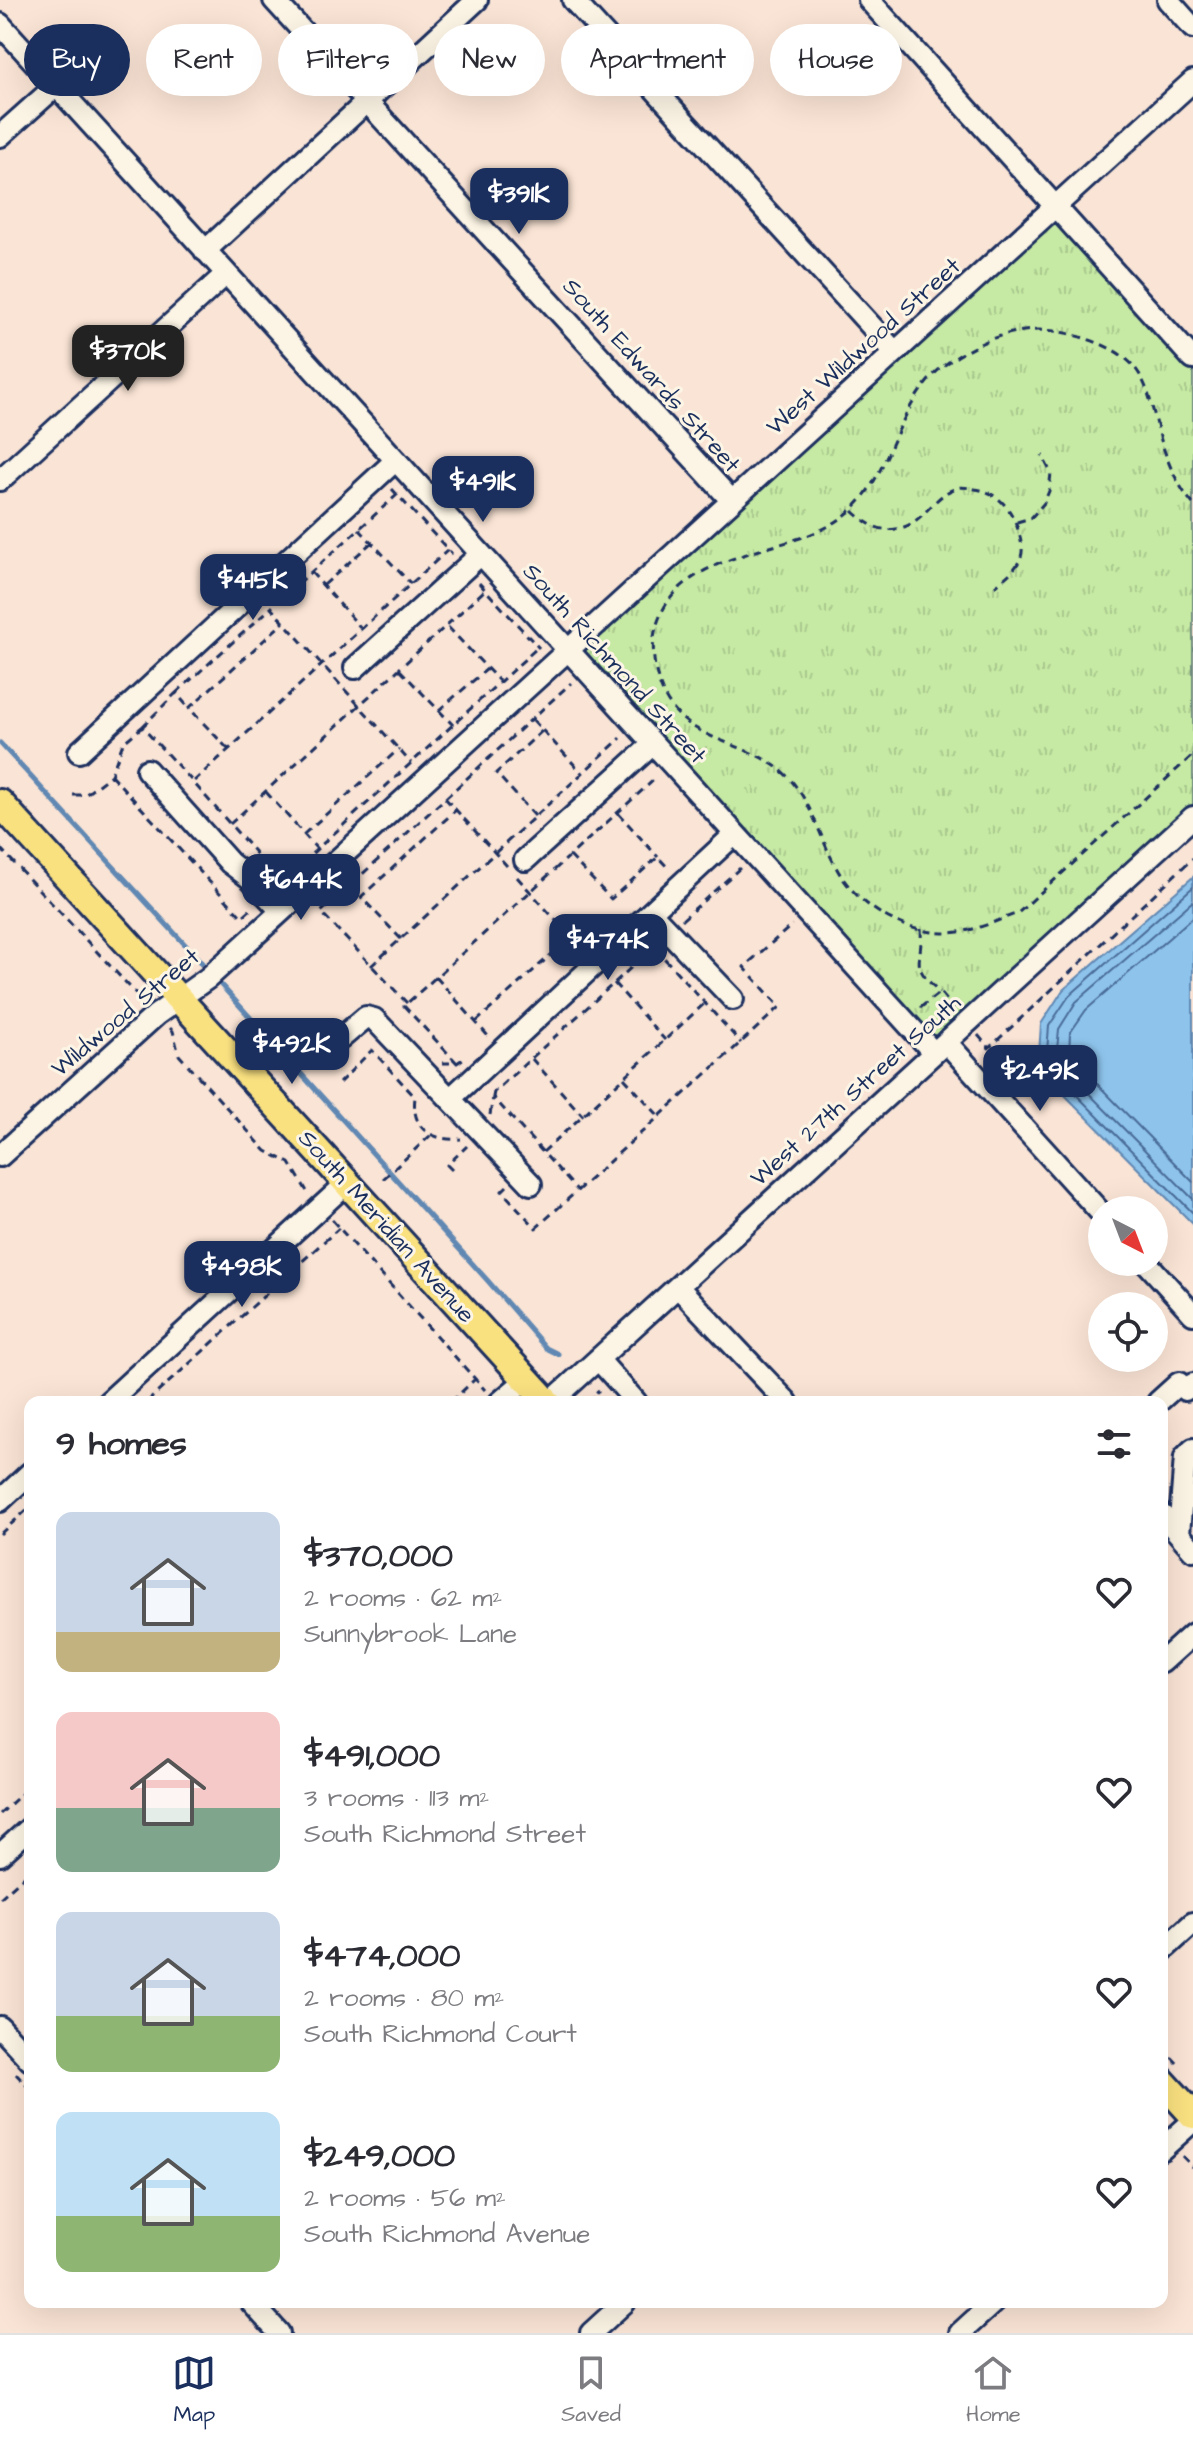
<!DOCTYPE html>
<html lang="en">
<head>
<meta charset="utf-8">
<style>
  body { margin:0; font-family:"Architects Daughter",sans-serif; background:#f2f2f3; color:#2b2b33; height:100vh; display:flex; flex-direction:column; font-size:30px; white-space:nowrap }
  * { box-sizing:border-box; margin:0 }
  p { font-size:26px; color:#7c7c81 }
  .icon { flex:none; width:44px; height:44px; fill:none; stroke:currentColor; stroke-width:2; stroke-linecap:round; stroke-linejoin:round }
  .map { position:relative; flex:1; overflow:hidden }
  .details { position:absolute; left:24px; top:1396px; width:1144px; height:912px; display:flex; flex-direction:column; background:#fff; border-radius:16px; box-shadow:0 8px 32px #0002 }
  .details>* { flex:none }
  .banner { position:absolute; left:24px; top:24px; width:1146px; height:72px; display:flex; gap:16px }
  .needle { width:52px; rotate:138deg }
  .tools { position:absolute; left:1088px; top:1196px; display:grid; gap:16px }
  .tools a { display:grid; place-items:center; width:80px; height:80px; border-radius:50%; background:#fff; box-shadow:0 8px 32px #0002; font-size:40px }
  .price { position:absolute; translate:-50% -68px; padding:0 18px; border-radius:16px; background:#1b2f5e; color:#fff; font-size:26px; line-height:52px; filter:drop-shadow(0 2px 4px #0008) }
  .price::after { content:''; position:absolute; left:50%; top:48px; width:24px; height:18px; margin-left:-12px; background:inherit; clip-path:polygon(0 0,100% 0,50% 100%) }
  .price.current { background:#222; color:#fff }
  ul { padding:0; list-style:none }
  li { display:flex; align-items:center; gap:24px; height:200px; padding:0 32px }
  li span { display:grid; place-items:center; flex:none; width:224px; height:160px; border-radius:16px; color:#555 }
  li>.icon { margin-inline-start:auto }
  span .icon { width:96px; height:96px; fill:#fffc; stroke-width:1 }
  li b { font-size:34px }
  h2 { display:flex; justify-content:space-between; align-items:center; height:96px; padding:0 32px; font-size:34px }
  .tag { padding:0 28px; border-radius:36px; background:#fff; box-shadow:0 8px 32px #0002; font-size:28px; line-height:72px }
  .tag.current { background:#1b2f5e; color:#fff }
  .menu { display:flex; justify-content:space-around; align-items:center; height:112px; border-top:2px solid #e1e1e2; background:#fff; font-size:22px; color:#7c7c81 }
  .menu a { display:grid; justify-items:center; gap:4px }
  .menu .current { color:#1b2f5e }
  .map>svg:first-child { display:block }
  .park { fill:url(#park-tufts); stroke:#708c80; stroke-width:2 }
  .water { fill:#8ec4ec; stroke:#6088b3; stroke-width:2 }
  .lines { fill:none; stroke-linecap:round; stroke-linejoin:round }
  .shore { stroke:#496b97; stroke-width:2 }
  .stream { stroke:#6088b3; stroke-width:5 }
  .minor-casing { stroke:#1b2f5e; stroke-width:26 }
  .major-casing { stroke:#1b2f5e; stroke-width:32 }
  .path { stroke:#1b2f5e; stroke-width:3; stroke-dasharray:8 6; stroke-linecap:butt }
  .minor { stroke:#fcf5e5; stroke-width:20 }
  .major { stroke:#fae180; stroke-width:26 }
  .labels { text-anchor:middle; stroke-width:6; stroke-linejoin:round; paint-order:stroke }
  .street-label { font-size:24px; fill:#1b2f5e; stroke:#fcf5e5 }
</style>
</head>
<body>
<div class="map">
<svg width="1193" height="2333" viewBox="0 0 1193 2333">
  <defs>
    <pattern id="park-tufts" width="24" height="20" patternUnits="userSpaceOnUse" patternTransform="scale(2)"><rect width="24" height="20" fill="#c6eaa3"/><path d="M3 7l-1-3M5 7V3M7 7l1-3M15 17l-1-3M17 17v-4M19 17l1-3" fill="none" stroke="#aac98f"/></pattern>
  </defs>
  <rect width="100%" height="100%" fill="#fae4d5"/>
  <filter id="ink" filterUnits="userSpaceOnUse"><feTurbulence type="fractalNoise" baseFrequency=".0125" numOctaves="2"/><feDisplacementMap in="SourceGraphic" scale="16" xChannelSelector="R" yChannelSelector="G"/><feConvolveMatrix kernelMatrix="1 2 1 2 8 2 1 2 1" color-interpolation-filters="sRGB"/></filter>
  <g filter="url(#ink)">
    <path class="park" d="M1055 206 1193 359V816L934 1053 568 650Z"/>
    <path class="water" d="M1193 877V1224L1038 1068 1041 1024 1063 990Z"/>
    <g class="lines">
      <path class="shore" d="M1193 887 1069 996 1049 1026 1046 1064 1193 1213
        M1193 901 1076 1002 1059 1029 1056 1060 1193 1199
        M1193 917 1086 1010 1070 1033 1069 1055 1193 1182"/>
      <path class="stream" d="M0 743 202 963
        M221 985 488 1281 546 1348 558 1354"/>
      <g class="minor-casing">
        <path id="minor" d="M274 0 732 501
          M573 0 895 352
          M869 0 1193 359
          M1168 0 1193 28
          M0 24 934 1053
          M0 136 56 86
          M205 251 477 0
          M0 480 226 274
          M355 668 481 554
          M79 752 396 460
          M147 770 230 863 251 879 281 911
          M525 860 653 744
          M651 913 733 999
          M340 1039 366 1017 374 1019 531 1184
          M946 1042 1102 1214
          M451 1098 735 834
          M0 1156 156 1015 208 978 1193 81
          M1146 1262 1193 1314
          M678 1287 787 1402
          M598 1359 636 1402
          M108 1402 347 1183
          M500 1402 527 1379
          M551 1402 1193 817
          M1158 1402 1179 1383 1185 1390 1193 1384
          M0 1501 30 1473
          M1162 1515 1193 1550
          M1179 1534 1185 1457 1193 1449
          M1162 1662 1193 1634
          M0 1855 30 1828
          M1162 1951 1193 1923
          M0 2027 30 2060
          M1162 2149 1193 2121
          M251 2302 279 2333
          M591 2333 625 2302
          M960 2333 994 2302"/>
      </g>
      <g class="major-casing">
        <path id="major" d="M0 803 547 1402
          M1162 2081 1193 2115"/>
      </g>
      <path class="path" d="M392 489 452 554
        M398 494 271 608 411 763
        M1193 504C1173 480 1163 451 1156 421 1151 404 1148 387 1138 372 1126 353 1099 342 1077 336 1046 326 1012 329 982 343 962 353 943 363 929 380 883 434 889 503 814 533 756 556 667 560 654 637 652 654 655 673 661 688 683 745 748 738 786 775 812 801 819 836 836 867 856 906 904 934 949 933 973 932 996 921 1018 913L1193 755
        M853 511C866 523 878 532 896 529 924 525 932 495 957 488 962 486 970 488 975 489 1005 493 1018 520 1022 547 1024 564 1007 576 995 586
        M1017 522 1031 518 1044 503 1049 491 1051 473 1042 455
        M359 529 411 584
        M311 572 362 629
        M479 583 539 648
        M324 585 372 542
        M448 627 500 682
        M400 670 453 725
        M176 693 271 608
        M439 710 487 669
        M533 720 582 773
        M142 727 176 693 189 708
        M228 749 189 708 284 622
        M111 775 242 917 251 909
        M266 792 317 849
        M73 795H85L111 775 123 743 142 727 193 782
        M445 798 507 866
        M618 813 658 857
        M535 816 496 773 542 731
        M230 824 485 590
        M304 834 399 749
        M0 848 142 1000
        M570 856 611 899 658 857 669 869
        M266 865 193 782 448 550
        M517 877 571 937
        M281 882 538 647
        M350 886 361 897
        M682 920 740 868
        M921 929C923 964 908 964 940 992
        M401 939 361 897 456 810
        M655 948 741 1043
        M371 966 621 738
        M436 977 488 1036
        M614 983 665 1040
        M407 1003 321 912 571 683
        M920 1008 940 992 954 1009
        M476 1022 571 937 582 949
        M170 1028 173 1031 179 1055 266 1151 290 1163 308 1193
        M978 1035 989 1048 1193 858
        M532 1059 583 1116
        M442 1063H457L464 1058
        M457 1063 404 1006 657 777
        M624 1078 659 1116
        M339 1083 372 1050 415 1097C411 1129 431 1141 461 1139
        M493 1097 494 1092 656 945
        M490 1115 493 1097 577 1190
        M543 1152 705 1003
        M452 1170 447 1165 467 1146
        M383 1179 431 1135
        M507 1186 502 1191 536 1228 780 1007 744 967 792 925
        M332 1220 485 1390
        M147 1402 339 1228
        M451 1402 474 1380
        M598 1402 592 1396 599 1390
        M0 1534 30 1507
        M0 1814 30 1786
        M0 1898 30 1871
        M1162 2047 1178 2064
        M16 2074 30 2089
        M1182 2156 1193 2167"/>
      <use href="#minor" class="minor"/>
      <use href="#major" class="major"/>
    </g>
  </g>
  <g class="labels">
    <g class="street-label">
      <text transform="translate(863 346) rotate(-42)" y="8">West Wildwood Street</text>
      <text transform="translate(652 375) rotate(48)" y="8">South Edwards Street</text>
      <text transform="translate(615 663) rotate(48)" y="8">South Richmond Street</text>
      <text transform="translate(125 1012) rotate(-40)" y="8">Wildwood Street</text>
      <text transform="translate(855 1090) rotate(-42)" y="8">West 27th Street South</text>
      <text transform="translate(387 1226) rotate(48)" y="8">South Meridian Avenue</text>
    </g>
  </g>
</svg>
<div class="tools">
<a><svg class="needle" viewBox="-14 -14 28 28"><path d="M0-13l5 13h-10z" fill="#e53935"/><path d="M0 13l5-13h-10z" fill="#7c7c81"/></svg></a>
<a><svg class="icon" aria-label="locate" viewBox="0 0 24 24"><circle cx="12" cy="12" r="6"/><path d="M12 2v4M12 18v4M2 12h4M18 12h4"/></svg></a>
</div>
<b class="price" style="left:519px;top:236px">$391K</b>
<b class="price current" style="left:128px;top:393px">$370K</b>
<b class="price" style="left:483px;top:524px">$491K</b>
<b class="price" style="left:253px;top:622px">$415K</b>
<b class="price" style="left:301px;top:922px">$644K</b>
<b class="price" style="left:608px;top:982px">$474K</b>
<b class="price" style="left:292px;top:1086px">$492K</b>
<b class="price" style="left:1040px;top:1113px">$249K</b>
<b class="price" style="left:242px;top:1309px">$498K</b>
<div class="banner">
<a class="tag current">Buy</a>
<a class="tag">Rent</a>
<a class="tag">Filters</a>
<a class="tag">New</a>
<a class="tag">Apartment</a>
<a class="tag">House</a>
</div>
<section class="details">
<h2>9 homes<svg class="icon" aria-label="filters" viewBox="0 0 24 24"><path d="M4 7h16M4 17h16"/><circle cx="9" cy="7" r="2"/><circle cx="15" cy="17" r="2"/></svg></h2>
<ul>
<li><span style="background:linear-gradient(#c9d6e8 75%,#c2b280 0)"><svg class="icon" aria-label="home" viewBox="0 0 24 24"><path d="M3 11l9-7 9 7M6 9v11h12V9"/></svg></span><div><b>$370,000</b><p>2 rooms · 62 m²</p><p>Sunnybrook Lane</p></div><svg class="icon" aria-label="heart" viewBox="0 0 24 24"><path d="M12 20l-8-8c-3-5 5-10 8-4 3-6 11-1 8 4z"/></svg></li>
<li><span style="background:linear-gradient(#f6c9c9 60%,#7fa58c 0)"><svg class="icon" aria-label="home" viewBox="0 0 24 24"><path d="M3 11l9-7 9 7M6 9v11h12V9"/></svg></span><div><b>$491,000</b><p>3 rooms · 113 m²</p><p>South Richmond Street</p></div><svg class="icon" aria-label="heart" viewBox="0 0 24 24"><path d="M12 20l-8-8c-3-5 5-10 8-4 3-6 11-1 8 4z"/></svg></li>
<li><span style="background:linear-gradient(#c9d6e8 65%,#8fb573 0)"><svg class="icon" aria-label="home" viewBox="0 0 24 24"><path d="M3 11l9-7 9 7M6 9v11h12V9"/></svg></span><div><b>$474,000</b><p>2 rooms · 80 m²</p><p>South Richmond Court</p></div><svg class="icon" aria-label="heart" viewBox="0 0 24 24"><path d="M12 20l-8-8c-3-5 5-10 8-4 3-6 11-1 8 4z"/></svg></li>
<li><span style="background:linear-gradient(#bfe0f5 65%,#8fb573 0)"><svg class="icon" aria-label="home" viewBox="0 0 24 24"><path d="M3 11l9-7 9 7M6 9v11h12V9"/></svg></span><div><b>$249,000</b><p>2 rooms · 56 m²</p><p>South Richmond Avenue</p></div><svg class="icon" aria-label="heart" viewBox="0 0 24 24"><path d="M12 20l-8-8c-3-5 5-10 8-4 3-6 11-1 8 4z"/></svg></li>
</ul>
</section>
</div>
<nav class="menu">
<a class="current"><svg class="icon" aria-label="map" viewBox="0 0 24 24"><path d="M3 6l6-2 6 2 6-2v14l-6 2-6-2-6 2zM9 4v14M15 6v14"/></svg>Map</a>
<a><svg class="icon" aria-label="saved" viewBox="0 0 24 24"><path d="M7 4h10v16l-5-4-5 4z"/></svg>Saved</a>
<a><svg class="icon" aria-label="home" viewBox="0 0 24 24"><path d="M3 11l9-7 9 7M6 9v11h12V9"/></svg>Home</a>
</nav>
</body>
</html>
